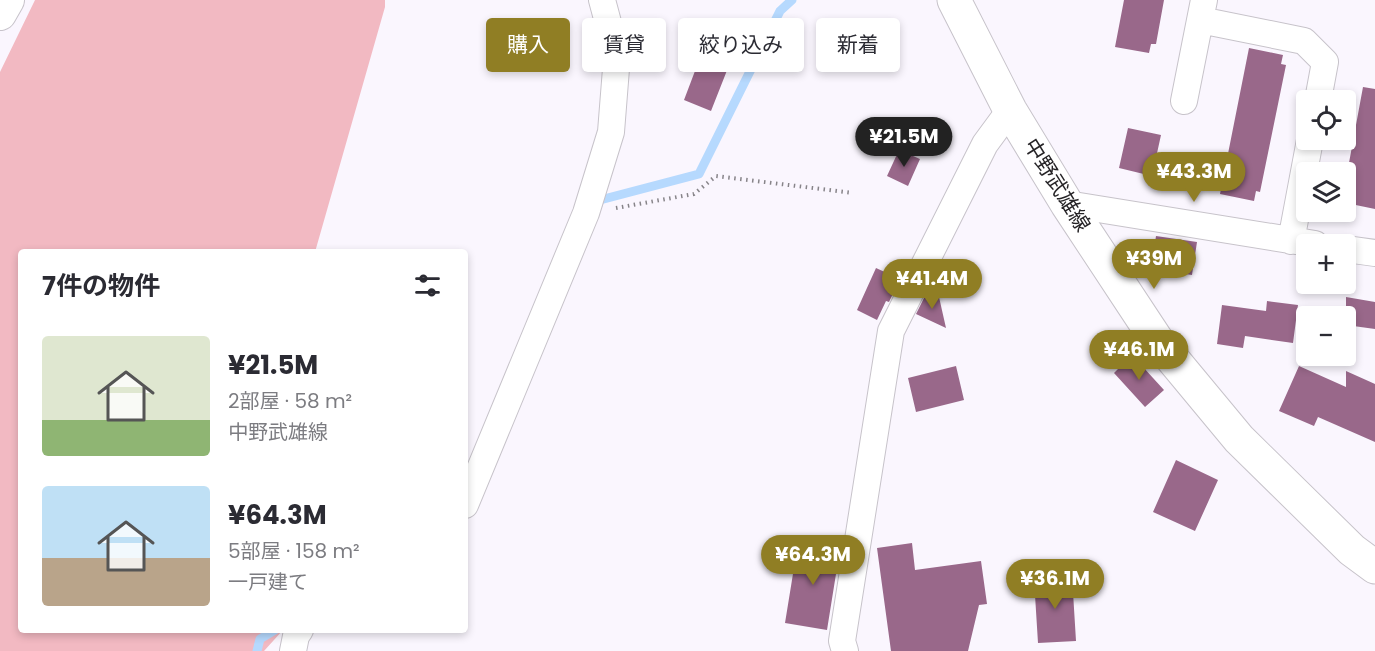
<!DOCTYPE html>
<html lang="ja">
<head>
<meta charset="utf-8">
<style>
  body { margin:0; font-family:Poppins,"Noto Sans JP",sans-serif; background:#f2f2f3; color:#2b2b33; height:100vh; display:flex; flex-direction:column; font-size:22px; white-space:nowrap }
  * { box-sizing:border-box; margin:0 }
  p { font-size:20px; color:#7c7c81 }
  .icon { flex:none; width:33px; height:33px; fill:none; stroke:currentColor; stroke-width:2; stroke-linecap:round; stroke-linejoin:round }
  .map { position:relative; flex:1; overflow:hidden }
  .side { position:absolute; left:18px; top:249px; width:450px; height:384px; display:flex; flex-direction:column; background:#fff; border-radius:6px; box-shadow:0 3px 9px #0003 }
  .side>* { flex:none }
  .top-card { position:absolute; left:486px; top:18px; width:570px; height:54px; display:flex; gap:12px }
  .controls { position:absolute; left:1296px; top:90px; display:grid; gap:12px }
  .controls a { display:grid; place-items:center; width:60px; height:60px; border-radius:6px; background:#fff; box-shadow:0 3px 9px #0003; font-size:30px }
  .price { position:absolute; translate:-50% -51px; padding:0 14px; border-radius:21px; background:#907e24; color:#fff; font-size:20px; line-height:39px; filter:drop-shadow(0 2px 3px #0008) }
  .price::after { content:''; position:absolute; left:50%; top:36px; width:18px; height:14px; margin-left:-9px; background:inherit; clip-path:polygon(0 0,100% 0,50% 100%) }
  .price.on { background:#222; color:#fff }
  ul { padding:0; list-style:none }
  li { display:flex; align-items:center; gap:18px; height:150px; padding:0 24px }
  li span { display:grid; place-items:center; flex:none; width:168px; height:120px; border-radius:6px; color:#555 }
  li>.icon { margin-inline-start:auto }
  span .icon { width:72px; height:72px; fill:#fffc; stroke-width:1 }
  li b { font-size:26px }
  h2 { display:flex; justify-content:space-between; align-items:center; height:72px; padding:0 24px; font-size:26px }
  .chip { padding:0 21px; border-radius:6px; background:#fff; box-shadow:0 3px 9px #0003; font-size:21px; line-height:54px }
  .chip.on { background:#907e24; color:#fff }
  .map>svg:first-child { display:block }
  .green { fill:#f2b9c2 }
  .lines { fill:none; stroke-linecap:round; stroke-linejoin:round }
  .stream { stroke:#b6d9fe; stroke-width:9 }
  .building { fill:#99688a }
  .minor-casing { stroke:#c7c3ca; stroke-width:28 }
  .tertiary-casing { stroke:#c7c3ca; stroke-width:34 }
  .secondary-casing { stroke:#c7c3ca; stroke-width:35 }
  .path { stroke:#878489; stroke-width:4; stroke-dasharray:1.5 4.5; stroke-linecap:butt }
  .minor { stroke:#fff; stroke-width:26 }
  .tertiary { stroke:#fff; stroke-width:32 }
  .secondary { stroke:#fff; stroke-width:33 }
  .labels { text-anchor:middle; stroke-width:4.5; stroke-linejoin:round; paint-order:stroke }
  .street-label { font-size:21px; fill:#262427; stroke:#fff }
</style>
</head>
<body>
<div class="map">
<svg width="1375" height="651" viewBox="0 0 1375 651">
  <rect width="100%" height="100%" fill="#faf6fe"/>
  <path class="green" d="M35 0H385V7L315 252H21V630H283L264 651H0V72Z"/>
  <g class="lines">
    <path class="stream" d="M597 208 600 200 699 174 780 11 792 0
      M257 651 260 639 275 630"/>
  </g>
  <path class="building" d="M1124 0H1164L1156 44H1151L1149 53 1115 47Z
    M709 34 737 45 711 111 684 100Z
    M1249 48 1283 55 1281 64 1286 65 1260 192 1256 191 1254 201 1220 194Z
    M1363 87 1375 89V209L1346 203V179Z
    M1128 128 1161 135 1152 176 1119 168Z
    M899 150 920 159 908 186 887 176Z
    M1156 236 1197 242 1192 275 1151 269Z
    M876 268 900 279 889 302 886 301 877 320 857 310Z
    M927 292 939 297 946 328 916 314Z
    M1346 297 1375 302V329L1346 325Z
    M1267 301 1298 305 1293 343 1245 336 1243 348 1217 344 1222 305 1266 311Z
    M1132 355 1164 390 1145 407 1114 373Z
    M956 366 964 400 916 412 908 378Z
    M1299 366 1346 387V371L1375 384V442L1318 417 1314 426 1279 411Z
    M1176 460 1218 480 1195 531 1153 512Z
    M798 543 840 549 827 630 785 623Z
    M912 543 915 570 981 561 987 604 979 605 968 651H891L877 548Z
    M1072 576 1076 641 1038 643 1034 579Z"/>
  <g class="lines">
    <g class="minor-casing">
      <path id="minor" d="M1200 20 1304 41 1325 62 1318 100
        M1184 101 1204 0
        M1067 204 1315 244
        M1291 241 1310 140
        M1346 249 1375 253
        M465 505 586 213 611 132 617 56 602 0
        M293 651 296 636 300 630
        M845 651 842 641 891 331 985 144 1010 110"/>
    </g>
    <g class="tertiary-casing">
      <path id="tertiary" d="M0 14 8 0"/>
    </g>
    <g class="secondary-casing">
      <path id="secondary" d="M954 0 1010 110 1067 204 1156 339 1239 439 1352 550 1375 567"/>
    </g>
    <path class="path" d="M616 208 694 194 716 176 853 193"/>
    <use href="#minor" class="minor"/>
    <use href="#tertiary" class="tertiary"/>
    <use href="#secondary" class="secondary"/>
  </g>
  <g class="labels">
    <g class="street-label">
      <text transform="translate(1057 185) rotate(58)" y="7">中野武雄線</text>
    </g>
  </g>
</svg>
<div class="controls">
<a><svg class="icon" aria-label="locate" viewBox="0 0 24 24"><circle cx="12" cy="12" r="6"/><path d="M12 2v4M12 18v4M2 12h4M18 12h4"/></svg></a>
<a><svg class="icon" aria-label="layers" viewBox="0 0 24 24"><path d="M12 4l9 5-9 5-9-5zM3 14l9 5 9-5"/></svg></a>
<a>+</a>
<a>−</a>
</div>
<b class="price on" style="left:904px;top:168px">¥21.5M</b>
<b class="price" style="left:1194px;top:203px">¥43.3M</b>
<b class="price" style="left:1154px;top:290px">¥39M</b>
<b class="price" style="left:932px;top:310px">¥41.4M</b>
<b class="price" style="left:1139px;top:381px">¥46.1M</b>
<b class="price" style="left:813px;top:586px">¥64.3M</b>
<b class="price" style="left:1055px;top:610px">¥36.1M</b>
<div class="top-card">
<a class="chip on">購入</a>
<a class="chip">賃貸</a>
<a class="chip">絞り込み</a>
<a class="chip">新着</a>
</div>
<section class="side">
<h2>7件の物件<svg class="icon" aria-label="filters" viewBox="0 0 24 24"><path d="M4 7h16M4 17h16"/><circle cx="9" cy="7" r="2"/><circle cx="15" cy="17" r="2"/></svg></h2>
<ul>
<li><span style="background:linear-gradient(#dfe7d0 70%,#8fb573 0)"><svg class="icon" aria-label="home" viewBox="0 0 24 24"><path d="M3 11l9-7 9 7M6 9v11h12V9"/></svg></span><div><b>¥21.5M</b><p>2部屋 · 58 m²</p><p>中野武雄線</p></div></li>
<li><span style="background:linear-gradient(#bfe0f5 60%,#b9a48a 0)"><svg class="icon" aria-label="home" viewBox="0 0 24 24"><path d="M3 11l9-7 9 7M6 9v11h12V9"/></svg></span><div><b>¥64.3M</b><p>5部屋 · 158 m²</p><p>一戸建て</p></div></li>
</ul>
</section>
</div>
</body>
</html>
